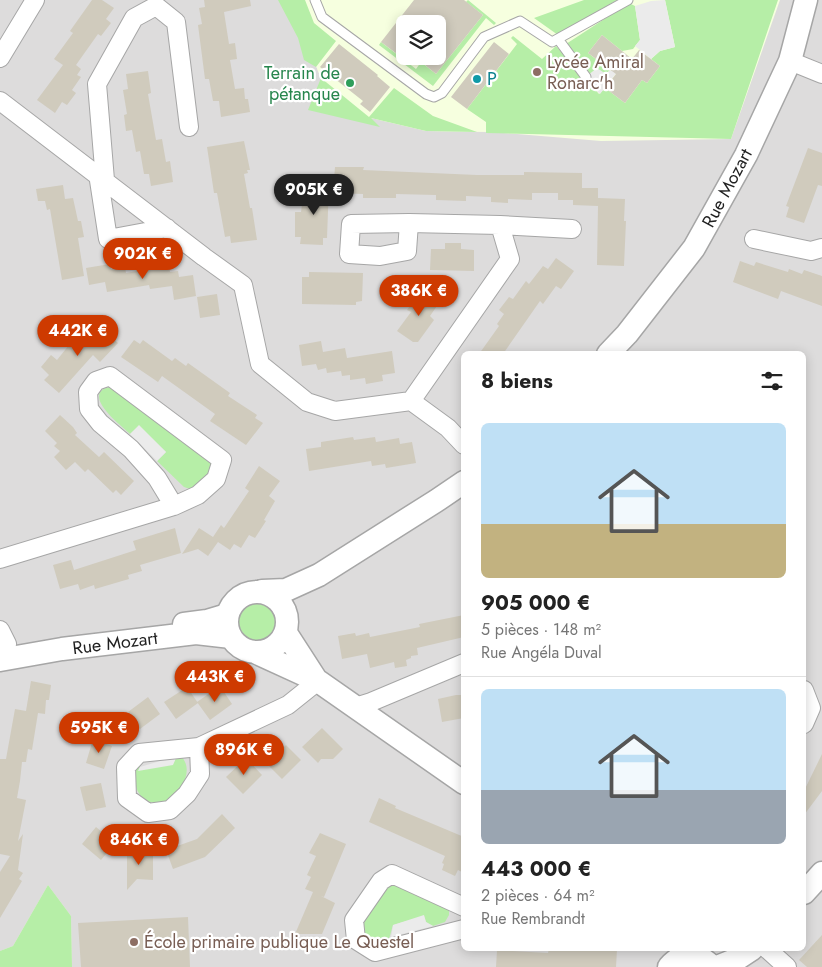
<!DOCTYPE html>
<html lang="fr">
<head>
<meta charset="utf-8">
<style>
  body { margin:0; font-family:Jost,sans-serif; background:#f6f6f6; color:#222; height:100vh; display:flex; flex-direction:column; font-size:19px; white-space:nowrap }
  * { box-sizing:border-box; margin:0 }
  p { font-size:16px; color:#767676 }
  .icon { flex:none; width:28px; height:28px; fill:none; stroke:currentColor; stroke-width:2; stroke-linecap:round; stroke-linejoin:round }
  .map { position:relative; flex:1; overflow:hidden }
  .side { position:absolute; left:461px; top:351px; width:345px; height:600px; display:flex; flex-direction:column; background:#fff; border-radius:8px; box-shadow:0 2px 12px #0003 }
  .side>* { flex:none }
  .fabs { position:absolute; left:396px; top:15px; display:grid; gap:10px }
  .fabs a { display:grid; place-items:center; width:50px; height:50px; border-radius:8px; background:#fff; box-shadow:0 2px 12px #0003; font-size:25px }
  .price { position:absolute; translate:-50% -42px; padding:0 11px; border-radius:18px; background:#ce3a00; color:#fff; font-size:16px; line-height:32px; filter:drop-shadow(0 1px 2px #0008) }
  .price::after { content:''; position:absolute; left:50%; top:30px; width:15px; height:11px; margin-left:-8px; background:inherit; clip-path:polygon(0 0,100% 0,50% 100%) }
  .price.selected { background:#222; color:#fff }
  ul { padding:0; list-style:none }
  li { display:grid; align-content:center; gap:10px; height:265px; padding:0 20px }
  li+li { border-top:1px solid #e0e0e0 }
  li span { display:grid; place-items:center; height:155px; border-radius:8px; color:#555 }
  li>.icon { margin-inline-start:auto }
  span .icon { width:90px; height:90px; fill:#fffc; stroke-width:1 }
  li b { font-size:21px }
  h2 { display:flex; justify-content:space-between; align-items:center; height:60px; padding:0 20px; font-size:21px }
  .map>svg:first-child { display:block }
  .residential { fill:#dddcdc; fill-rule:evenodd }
  .education { fill:#f6ffdf; fill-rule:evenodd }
  .grass { fill:#b6eea7 }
  .parking { fill:#ebebeb }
  .building { fill:#d0cbbd }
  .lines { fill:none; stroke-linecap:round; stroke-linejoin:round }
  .service-casing { stroke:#a6a6a6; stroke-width:11 }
  .minor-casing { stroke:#a6a6a6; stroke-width:20 }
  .tertiary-casing { stroke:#a6a6a6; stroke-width:25 }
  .service { stroke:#fff; stroke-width:9 }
  .minor { stroke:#fff; stroke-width:18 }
  .tertiary { stroke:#fff; stroke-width:22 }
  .education-dot { fill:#8d6e63; stroke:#fff; stroke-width:2 }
  .culture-dot { fill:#0f9aa8; stroke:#fff; stroke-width:2 }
  .leisure-dot { fill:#2e9e5b; stroke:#fff; stroke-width:2 }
  .labels { text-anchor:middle; stroke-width:4.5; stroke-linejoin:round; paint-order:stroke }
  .education-label { font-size:18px; fill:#785e54; stroke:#fff; text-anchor:start }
  .leisure-label { font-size:18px; fill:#27864d; stroke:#fff; text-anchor:end }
  .culture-label { font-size:18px; fill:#0d838f; stroke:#fff; text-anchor:start }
  .street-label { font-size:18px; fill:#1f1f1f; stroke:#fff }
</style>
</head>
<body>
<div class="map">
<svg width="822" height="967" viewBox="0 0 822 967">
  <rect width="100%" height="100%" fill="#f0f0e4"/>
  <path class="residential" d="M0 0H290L333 109 426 131 492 132 778 0H822V967H72L71 916 48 885 13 946 0 951ZM464 354H804V949H464Z"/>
  <path class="education" d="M290 0H780L731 139 601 141 492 132 426 131 333 109ZM405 24H438V56H405Z"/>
  <path class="grass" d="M278 0H305L314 23 336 41 316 67 304 60 298 38Z
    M468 0 496 23 494 25 486 18 433 86 379 45 381 42 416 69 421 62 436 74 483 15 466 2Z
    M584 0H617L558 35 534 18Z
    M665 0H778L731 139 486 133V122L467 109 517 44 511 38 513 36 542 59 556 46 599 94 605 88 625 103 642 80 647 83 660 66 651 59 660 51 675 47Z
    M629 3 635 6 640 40 633 49 622 51 602 35 588 53 610 70 606 74 588 75 566 44Z
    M321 78 369 117 394 88 433 116 477 132 426 131 371 118 380 127 308 110Z
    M112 387 209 459 212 465 204 485 190 489 184 487 157 461 166 452 139 426 130 434C122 426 91 403 101 391 104 388 108 387 112 387Z
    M238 623a20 20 0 1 1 40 0a20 20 0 1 1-40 0Z
    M181 756C194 770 182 787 173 801 167 802 160 804 154 803 136 800 131 780 138 765L140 767 139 770Z
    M398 884 449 909V915L445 922 433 926 426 922 424 916 393 925 389 939 375 944C371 941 365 938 364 934 360 925 374 898 381 891 385 885 392 884 398 884Z
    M48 885 71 916 72 967H0V951L13 946Z"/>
  <path class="parking" d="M665 0 675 47 660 51 651 59 635 46 640 40 635 6 651 1Z
    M597 68 606 74 610 70 612 71 615 68 618 71 600 94 583 79Z
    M139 425 166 452 157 461 130 434Z
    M177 756 173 765 138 771 140 767Z
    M424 915 426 922 433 926 391 937 393 925Z"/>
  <path class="building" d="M92 0H102L114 8 106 19 111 23 101 36 98 34 76 65 81 69 77 75 81 77 72 90 76 93 67 105 62 102 55 113 37 100 63 65 54 59 73 33 70 31Z
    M204 0H250L251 6 224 12 229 44 235 43 237 59 230 60 235 89 244 88 245 99H248L250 112 221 117 219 101H213L209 79H205L198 25 202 24 199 8 205 7Z
    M414 0H464L483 15 436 74 414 56H438V24H405V60L381 42Z
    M602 35 632 59 639 50 660 66 647 83 642 80 625 103 605 88 616 74 588 53Z
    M494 42 509 54 467 109 451 97Z
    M339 44 378 75 377 76 390 87 370 112 360 104 363 101 320 67Z
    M148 71 151 93 148 94 156 140 162 139 166 162 170 161 173 182 151 186 149 174H144L140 151 136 152 132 130 126 131 124 115 127 114 123 90 128 89 126 74Z
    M244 141 250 170H247L248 173 244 174 250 208H252L257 240 231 243 230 236 225 237 217 193H214L207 147Z
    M808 148 822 153V186L818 185 804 223 786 217 789 207 786 206Z
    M335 167H364L363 170 477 175H524V172L582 173V188H598V198L625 199 624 221H626L624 266 597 265 598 206 573 205V200H558V193H532V200L508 199V203L491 202V197L466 196V201L436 200V195L396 194V198H363V194L333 193Z
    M307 183 329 184 327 238H323V245L300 244 301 237H295V212H301L302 205H306Z
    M63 185 65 199 73 198 78 221H81L84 237 78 238 84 276 62 280 50 209 47 210 45 201H38L36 189Z
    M445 243H461V249L474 250V271L430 270 431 249H445Z
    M556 258 574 271 561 289 556 286 543 304 540 301 503 354H479L499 326 497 324 504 314 499 310 509 297 513 299 526 281 529 284 543 266 548 269Z
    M740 261 754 266 756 262 788 272 789 269 802 274 804 270 822 276V306L781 291 778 299 733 282Z
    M110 264 111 269 125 267 126 273 169 265 170 272 178 271 179 277 193 275 196 296 174 300 172 286 150 289 149 285 107 292 105 282 89 285 86 268Z
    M309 272 363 273 362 301 356 302V305L302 304V277H309Z
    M422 290 439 303 430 316 434 320 418 342H413L397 331 411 312 407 310Z
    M217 294 220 315 200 318 197 297Z
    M92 324 98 328 99 327 118 343 100 362 93 355 59 393 44 380 49 375 41 367 51 355 57 360 69 345 72 348Z
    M134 340 140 344 143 340 172 361 175 358 186 366 188 363 230 393 228 396 257 415 255 418 263 423 246 445 210 421 215 414 162 376 158 382 121 357Z
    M321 341 323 352 345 348 347 358 392 351 395 373 382 375 383 381 366 384 365 378 350 380V375L342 376 341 371 327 373 326 368 318 370 316 364 302 366 299 345Z
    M60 415 73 427 77 433 75 435 99 457 104 452 134 481 121 495 116 490 113 493 88 469 85 472 75 462 66 470 54 457 60 451 54 446 57 443 45 431Z
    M353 437 354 440 375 437 376 442 399 438 400 444 412 442 416 463 386 468 385 464 372 466 371 461 309 471 306 449 321 447V442Z
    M259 466 280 481 269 496 275 501 264 520 266 521 255 538 249 535 241 548 234 544 230 550 218 542 208 556 198 549 182 554 199 528 213 537 221 525 224 528 249 491 245 488Z
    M175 528 181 553 140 565 142 571 128 575 129 579 95 589 94 585 80 590 78 584 60 589 53 565 71 560 74 570 136 550 133 541Z
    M464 615V637L417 648 418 655 411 656V658L406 660 407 666 395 668 394 662 370 668 367 654 342 659 338 636 355 633 356 636 369 633 370 637 420 627 419 624Z
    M31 681 51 685 49 700H46L45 714 38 713 32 750 28 749 26 762H22L20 781 17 798 26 800 18 841 23 834 18 870 23 873 19 879 22 881 0 918V872L10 856 0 854V759H6L15 709 26 711Z
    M220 686 232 704 210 720 197 702Z
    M187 687 198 703 176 719 164 702Z
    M456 695H461L464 718 442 722 438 699Z
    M148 697 160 714 140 729 128 712Z
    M322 728 343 749 333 759H321L318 763 302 747Z
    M93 739 112 746 104 769 86 763Z
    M286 745 301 760 282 779 267 764Z
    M822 754V791L804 815V791Z
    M246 758 262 775 243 794 226 777Z
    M101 783 106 807 86 811 80 787Z
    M379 798 396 806 395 808 464 837V873L458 870 455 876 442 870 444 864 442 863 445 856 369 822Z
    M222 814 235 828 205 857 173 869 166 850 197 839Z
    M96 827 115 843 101 860 82 844Z
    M320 833 346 844 324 897 321 896 335 903 322 934H295L313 892 305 889 311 877 307 875 316 856 309 853Z
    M127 850 153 851V880L137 879 127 890Z
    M188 917 190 967H81L78 923Z
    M822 935V967H807L799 960Z
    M549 949H617L616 967H496L497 950 548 953Z"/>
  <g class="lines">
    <g class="service-casing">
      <path id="service" d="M315 0 322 17 426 94 434 97 442 93 484 37 520 21 552 42 628 0
        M558 39 586 77"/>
    </g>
    <g class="minor-casing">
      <path id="minor" d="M0 58 35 0
        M790 61 822 74
        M0 101 204 257 243 285 260 364 307 402 335 411 411 401 448 428 464 445
        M98 174 108 239 167 228
        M105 180 97 84 134 18 156 6 176 22 189 127
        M409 223 351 224 349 254 380 256 407 251 409 223 500 225 510 259 411 401
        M500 225 572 229
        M754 239 811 251 822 248
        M0 559 174 506 198 495 216 479 222 460 110 376 96 381 88 392 89 409 100 423 131 449 157 478 174 506
        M0 630 7 644 0 656
        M804 690 811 708 804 724
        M355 707 371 702 464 663
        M199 747 200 774 187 794 170 810 148 813 127 798 126 767 139 753 199 747 288 705 318 681
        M464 907 392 874 381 881 354 920 356 940 375 952 464 929
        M767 949 787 967"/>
    </g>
    <g class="tertiary-casing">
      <path id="tertiary" d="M608 354 627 334 694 248 746 155 790 61 806 0
        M262 591 286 590 319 575 436 501 464 482
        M227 622a30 30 0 1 1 60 0a30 30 0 1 1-60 0Z
        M184 624 207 621 227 615
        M286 633 317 681
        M257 653 318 681 464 783
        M0 660 62 649 196 633 231 637
        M804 893 822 873
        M669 967C682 952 700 953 712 967
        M717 967 737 959 752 949"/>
    </g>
    <use href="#service" class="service"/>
    <use href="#minor" class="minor"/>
    <use href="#tertiary" class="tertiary"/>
  </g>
  <g class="education-dot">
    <circle cx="537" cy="72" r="5"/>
    <circle cx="134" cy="942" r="5"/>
  </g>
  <circle class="culture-dot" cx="477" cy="79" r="5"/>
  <circle class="leisure-dot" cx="350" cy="83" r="5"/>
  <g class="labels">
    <g class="education-label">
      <text x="547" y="68">Lycée Amiral<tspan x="547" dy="21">Ronarc'h</tspan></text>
      <text x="144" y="948">École primaire publique Le Questel</text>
    </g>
    <g class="leisure-label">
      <text x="340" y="79">Terrain de<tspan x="340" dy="21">pétanque</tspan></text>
    </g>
    <g class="culture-label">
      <text x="487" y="85">P</text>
    </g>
    <g class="street-label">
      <text transform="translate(727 188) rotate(-62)" y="6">Rue Mozart</text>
      <text transform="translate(115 643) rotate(-7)" y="6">Rue Mozart</text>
    </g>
  </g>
</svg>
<div class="fabs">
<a><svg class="icon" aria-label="layers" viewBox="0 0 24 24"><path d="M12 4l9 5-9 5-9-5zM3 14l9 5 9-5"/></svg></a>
</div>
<b class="price selected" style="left:314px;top:216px">905K €</b>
<b class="price" style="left:143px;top:280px">902K €</b>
<b class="price" style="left:419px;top:317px">386K €</b>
<b class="price" style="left:78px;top:357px">442K €</b>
<b class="price" style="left:215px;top:703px">443K €</b>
<b class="price" style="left:99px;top:754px">595K €</b>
<b class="price" style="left:244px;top:776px">896K €</b>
<b class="price" style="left:139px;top:866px">846K €</b>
<section class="side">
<h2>8 biens<svg class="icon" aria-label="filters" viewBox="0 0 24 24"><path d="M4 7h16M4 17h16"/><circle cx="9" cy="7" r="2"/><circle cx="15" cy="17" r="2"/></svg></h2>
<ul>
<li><span style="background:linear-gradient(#bfe0f5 65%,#c2b280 0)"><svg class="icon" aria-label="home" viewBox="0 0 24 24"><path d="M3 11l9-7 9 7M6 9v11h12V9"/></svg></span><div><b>905 000 €</b><p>5 pièces · 148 m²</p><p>Rue Angéla Duval</p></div></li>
<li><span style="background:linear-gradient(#bfe0f5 65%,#9aa5b1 0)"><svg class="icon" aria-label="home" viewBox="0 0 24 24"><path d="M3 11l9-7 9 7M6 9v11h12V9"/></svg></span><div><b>443 000 €</b><p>2 pièces · 64 m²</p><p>Rue Rembrandt</p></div></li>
</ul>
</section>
</div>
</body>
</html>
